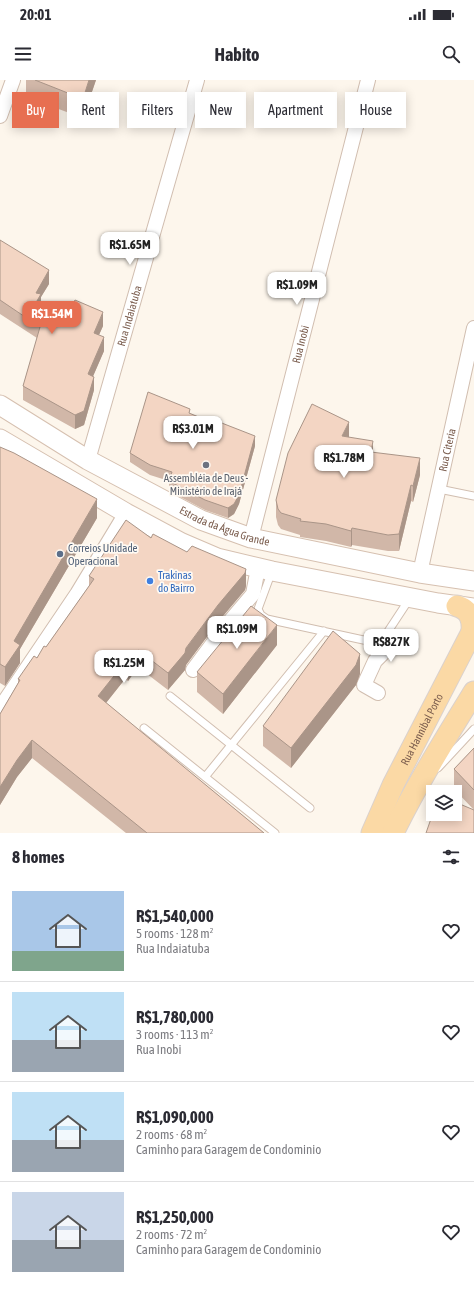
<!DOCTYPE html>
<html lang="en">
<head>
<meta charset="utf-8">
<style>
  body { margin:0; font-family:"Asap Condensed",sans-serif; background:#f7f7f7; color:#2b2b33; height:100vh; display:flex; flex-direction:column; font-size:15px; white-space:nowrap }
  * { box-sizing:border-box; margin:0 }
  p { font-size:13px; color:#7c7c81 }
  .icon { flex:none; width:22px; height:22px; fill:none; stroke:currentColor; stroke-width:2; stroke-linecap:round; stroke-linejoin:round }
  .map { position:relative; height:753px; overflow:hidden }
  .details { display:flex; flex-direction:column; background:#fff; flex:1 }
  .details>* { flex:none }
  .guide { position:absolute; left:12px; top:12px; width:450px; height:36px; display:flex; gap:8px }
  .tools { position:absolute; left:426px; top:705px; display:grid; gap:8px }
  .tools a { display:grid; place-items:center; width:36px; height:36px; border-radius:0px; background:#fff; box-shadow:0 2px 10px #0003; font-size:20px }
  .price { position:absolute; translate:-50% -34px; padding:0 9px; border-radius:8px; background:#fff; color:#222; font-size:13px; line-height:26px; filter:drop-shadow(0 1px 2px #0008) }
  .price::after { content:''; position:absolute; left:50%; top:24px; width:12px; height:9px; margin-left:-6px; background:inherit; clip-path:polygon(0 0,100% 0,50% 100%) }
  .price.active { background:#e76f51; color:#fff }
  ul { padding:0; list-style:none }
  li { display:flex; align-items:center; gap:12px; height:100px; padding:0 12px }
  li+li { border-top:1px solid #e1e1e2 }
  li span { display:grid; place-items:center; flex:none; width:112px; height:80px; border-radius:0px; color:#555 }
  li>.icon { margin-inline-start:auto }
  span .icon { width:48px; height:48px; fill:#fffc; stroke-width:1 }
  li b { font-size:17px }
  h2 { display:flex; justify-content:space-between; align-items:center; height:48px; padding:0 12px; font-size:17px }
  .chip { padding:0 14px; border-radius:0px; background:#fff; box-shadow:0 2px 10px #0003; font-size:14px; line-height:36px }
  .chip.active { background:#e76f51; color:#fff }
  .status { display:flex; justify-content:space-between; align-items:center; height:28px; padding:0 20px; background:#fff; direction:ltr }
  .status svg { height:11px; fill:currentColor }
  header { display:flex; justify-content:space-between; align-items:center; height:52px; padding:0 12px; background:#fff; font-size:18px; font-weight:700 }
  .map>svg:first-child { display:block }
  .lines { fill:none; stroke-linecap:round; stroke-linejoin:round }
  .service-casing { stroke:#d1beb0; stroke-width:9 }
  .minor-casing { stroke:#d1beb0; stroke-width:16 }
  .secondary-casing { stroke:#d6c0b0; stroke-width:21 }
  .primary-casing { stroke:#dad1cd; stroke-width:23 }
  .service { stroke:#fff; stroke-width:7 }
  .minor { stroke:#fff; stroke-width:14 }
  .secondary { stroke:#fff; stroke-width:19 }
  .primary { stroke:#fbd9a5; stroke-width:21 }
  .wall { fill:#d1b7a8 }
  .shaded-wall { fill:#aa9588 }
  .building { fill:#f3d5c3; stroke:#aa9588 }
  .worship-dot { fill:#6b7280; stroke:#fffaf3; stroke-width:1.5 }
  .service-dot { fill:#5c6f8a; stroke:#fffaf3; stroke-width:1.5 }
  .shop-dot { fill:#3f7fe0; stroke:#fffaf3; stroke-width:1.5 }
  .labels { text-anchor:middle; stroke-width:3.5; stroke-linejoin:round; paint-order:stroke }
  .street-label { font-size:11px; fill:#7a5c4d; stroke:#fffaf3 }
  .worship-label { font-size:11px; fill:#5b616d; stroke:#fffaf3 }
  .service-label { font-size:11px; fill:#4e5e75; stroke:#fffaf3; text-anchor:start }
  .shop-label { font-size:11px; fill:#366cbe; stroke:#fffaf3; text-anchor:start }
</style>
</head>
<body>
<div class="status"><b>20:01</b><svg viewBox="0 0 49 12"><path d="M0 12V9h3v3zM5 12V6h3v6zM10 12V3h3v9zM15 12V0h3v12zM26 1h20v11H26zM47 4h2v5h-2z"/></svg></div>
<header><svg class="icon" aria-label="menu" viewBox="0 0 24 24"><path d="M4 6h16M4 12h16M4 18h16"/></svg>Habito<svg class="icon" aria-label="search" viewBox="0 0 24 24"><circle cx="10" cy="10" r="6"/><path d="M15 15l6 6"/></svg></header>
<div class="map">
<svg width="474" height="753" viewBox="0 0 474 753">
  <rect width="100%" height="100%" fill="#fdf6ec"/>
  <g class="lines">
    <g class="service-casing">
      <path id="service" d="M439 409 474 416
        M272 491 258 529 261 535 267 539 368 561H377L385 556 410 518
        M170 616 310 728
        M144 648 275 753
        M438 688 474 649
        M205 697 324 551"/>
    </g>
    <g class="minor-casing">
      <g id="minor">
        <path d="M0 36 13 0"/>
        <path id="s1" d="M88 380 197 0"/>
        <path id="s2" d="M251 458 368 0"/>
        <path id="s3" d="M420 493 474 248"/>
        <path d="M193 590 225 547 253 514 258 488"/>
        <path d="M378 613 364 605 375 581 382 574 383 558"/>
        <path d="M0 628 77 514 126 433"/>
      </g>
    </g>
    <g class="secondary-casing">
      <g id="secondary">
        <path id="s4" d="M0 325 88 380 201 440 251 458 420 493 474 501"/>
        <path d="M0 359 126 433 182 463 217 478 272 491 438 523 473 528"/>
      </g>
    </g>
    <g class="primary-casing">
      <g id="primary">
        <path d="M457 526C470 530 473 539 472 552"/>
        <path id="s5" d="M372 753 393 705 474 548"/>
        <path d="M393 753C417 704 445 659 474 612"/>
      </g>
    </g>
    <use href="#service" class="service"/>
    <use href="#minor" class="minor"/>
    <use href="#secondary" class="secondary"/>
    <use href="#primary" class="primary"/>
  </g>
  <path class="wall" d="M26 0H96L83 38 26 17Z
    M0 160 49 204 41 217V229L66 239 103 246 99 255 104 271 93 296 94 310 84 345 75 349 23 320V306L37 258 0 234Z
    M190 334 255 366 239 424 234 434 228 438 205 430 171 412 169 410V401L150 395 130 382V373Z
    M349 358 373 372 420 395 413 422 411 421 399 471H388L352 465 351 467 326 461 300 457V455L281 449 278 445 276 437V420Z
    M0 367 97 438 20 569V583L5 606 0 603Z
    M151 458 246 506 245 510 218 542 186 585 185 590 168 610 138 587 128 601 125 599 106 623 264 753H126L32 678 17 697 0 725V634L18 603V599L46 567 89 506V496Z
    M277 565 223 634 197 612V592Z
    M360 594 356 605 291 688 263 666V646Z
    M474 668V730L454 709V689Z"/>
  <path class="shaded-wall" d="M89 0H96L83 38V19Z
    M49 190V204L41 217V228L34 240V226L36 213Z
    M103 232V246L94 266V253Z
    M104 257V271L88 308V294Z
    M94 297V310L84 345 75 349V335Z
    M349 342V358L342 356Z
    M255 356V366L239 424 234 434 228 438V428Z
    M373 361V378L371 372Z
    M420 378V395L413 422V406Z
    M411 405V421L399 471V454Z
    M97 419V438L20 569V583L5 606V587L14 561Z
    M352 448V465L351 467V451Z
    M246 489V506L245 510 218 542 186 585 185 590 168 610V593L218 525Z
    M277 545V565L223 634V614Z
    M138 570V587L128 601V584Z
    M360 574V594L356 605 291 688V668Z
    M125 582V599L98 633V616Z
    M32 660V678L17 697 0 725V707L17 680Z"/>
  <path class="building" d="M35 0H89L83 19Z
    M0 160 49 190 36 213 41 214 34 226 66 239 75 220 103 232 94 253 104 257 88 294 94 297 84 331 75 335 23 306 40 247 0 220Z
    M148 312 190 329 189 333 213 343 214 340 255 356 239 415 234 424 228 428 205 420 169 401 172 392 150 385 130 373Z
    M312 324 349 342 342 356 373 361 371 372 420 378 413 406 411 405 399 454 388 455 352 448 351 451 326 444 300 441 301 439 281 433 278 429 276 420 288 373Z
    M0 367 14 373 97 419 14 561 20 565 5 587 0 584Z
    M126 440 151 458 153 454 187 472 192 466 246 489 245 493 218 525 186 568 185 573 168 593 138 570 128 584 125 582 98 616 264 753H147L32 660 17 680 0 707V634L20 600 18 599 34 576 37 578 44 566 46 567 94 499 89 496Z
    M251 526 277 545 223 614 197 592Z
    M333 551 360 574 356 585 291 668 263 646Z
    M474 668V710L454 689Z
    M455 722 474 730V753H426L433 733V734H455Z"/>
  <circle class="worship-dot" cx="206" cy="385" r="4"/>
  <circle class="service-dot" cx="60" cy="474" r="4"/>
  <circle class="shop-dot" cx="150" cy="501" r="4"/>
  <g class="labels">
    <g class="street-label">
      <text dy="4" stroke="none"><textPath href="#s1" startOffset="150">Rua Indaiatuba</textPath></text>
      <text dy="4" stroke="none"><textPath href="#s2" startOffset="200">Rua Inobi</textPath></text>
      <text dy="4" stroke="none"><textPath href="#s3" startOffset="126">Rua Citeria</textPath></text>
      <text dy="4" stroke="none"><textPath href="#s4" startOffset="256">Estrada da Água Grande</textPath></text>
      <text dy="4" stroke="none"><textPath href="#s5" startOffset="115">Rua Hannibal Porto</textPath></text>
    </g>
    <g class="worship-label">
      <text x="206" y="402">Assembléia de Deus -<tspan x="206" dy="13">Ministério de Irajá</tspan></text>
    </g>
    <g class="service-label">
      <text x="68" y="472">Correios Unidade<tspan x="68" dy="13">Operacional</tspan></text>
    </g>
    <g class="shop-label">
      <text x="158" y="499">Trakinas<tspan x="158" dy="13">do Bairro</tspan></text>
    </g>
  </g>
</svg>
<div class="tools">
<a><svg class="icon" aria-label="layers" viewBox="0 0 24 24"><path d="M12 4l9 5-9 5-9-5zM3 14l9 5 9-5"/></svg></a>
</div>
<b class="price" style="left:130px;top:186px">R$1.65M</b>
<b class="price" style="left:297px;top:226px">R$1.09M</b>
<b class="price active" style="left:52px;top:255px">R$1.54M</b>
<b class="price" style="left:193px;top:370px">R$3.01M</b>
<b class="price" style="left:344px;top:399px">R$1.78M</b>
<b class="price" style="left:237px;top:570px">R$1.09M</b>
<b class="price" style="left:391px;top:583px">R$827K</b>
<b class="price" style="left:124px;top:604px">R$1.25M</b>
<div class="guide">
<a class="chip active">Buy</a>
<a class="chip">Rent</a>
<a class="chip">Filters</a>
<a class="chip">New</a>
<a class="chip">Apartment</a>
<a class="chip">House</a>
</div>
</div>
<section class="details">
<h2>8 homes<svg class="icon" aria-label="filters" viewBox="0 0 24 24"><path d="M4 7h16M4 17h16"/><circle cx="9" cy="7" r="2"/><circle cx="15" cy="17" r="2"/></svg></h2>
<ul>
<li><span style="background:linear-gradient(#a9c7e8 75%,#7fa58c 0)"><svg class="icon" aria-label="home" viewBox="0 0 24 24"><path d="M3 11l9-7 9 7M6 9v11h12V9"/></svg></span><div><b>R$1,540,000</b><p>5 rooms · 128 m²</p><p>Rua Indaiatuba</p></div><svg class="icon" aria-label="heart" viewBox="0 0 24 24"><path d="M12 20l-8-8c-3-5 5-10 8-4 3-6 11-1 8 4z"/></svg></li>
<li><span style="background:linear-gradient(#bfe0f5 60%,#9aa5b1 0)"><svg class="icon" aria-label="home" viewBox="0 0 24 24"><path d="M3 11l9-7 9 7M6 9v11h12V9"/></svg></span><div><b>R$1,780,000</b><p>3 rooms · 113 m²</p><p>Rua Inobi</p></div><svg class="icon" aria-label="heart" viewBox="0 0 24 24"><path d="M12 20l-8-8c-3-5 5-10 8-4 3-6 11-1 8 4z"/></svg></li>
<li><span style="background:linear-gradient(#bfe0f5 60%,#9aa5b1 0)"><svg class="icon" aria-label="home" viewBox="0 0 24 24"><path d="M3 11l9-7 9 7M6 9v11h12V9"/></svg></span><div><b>R$1,090,000</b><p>2 rooms · 68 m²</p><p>Caminho para Garagem de Condominio</p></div><svg class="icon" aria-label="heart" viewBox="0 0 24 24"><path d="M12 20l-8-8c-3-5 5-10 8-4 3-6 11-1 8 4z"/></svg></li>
<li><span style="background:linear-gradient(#c9d6e8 60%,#9aa5b1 0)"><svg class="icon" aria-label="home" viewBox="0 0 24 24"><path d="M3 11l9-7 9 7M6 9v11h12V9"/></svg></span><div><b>R$1,250,000</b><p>2 rooms · 72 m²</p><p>Caminho para Garagem de Condominio</p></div><svg class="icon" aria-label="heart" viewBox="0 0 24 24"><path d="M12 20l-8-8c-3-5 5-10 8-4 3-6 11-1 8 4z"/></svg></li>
</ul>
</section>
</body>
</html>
